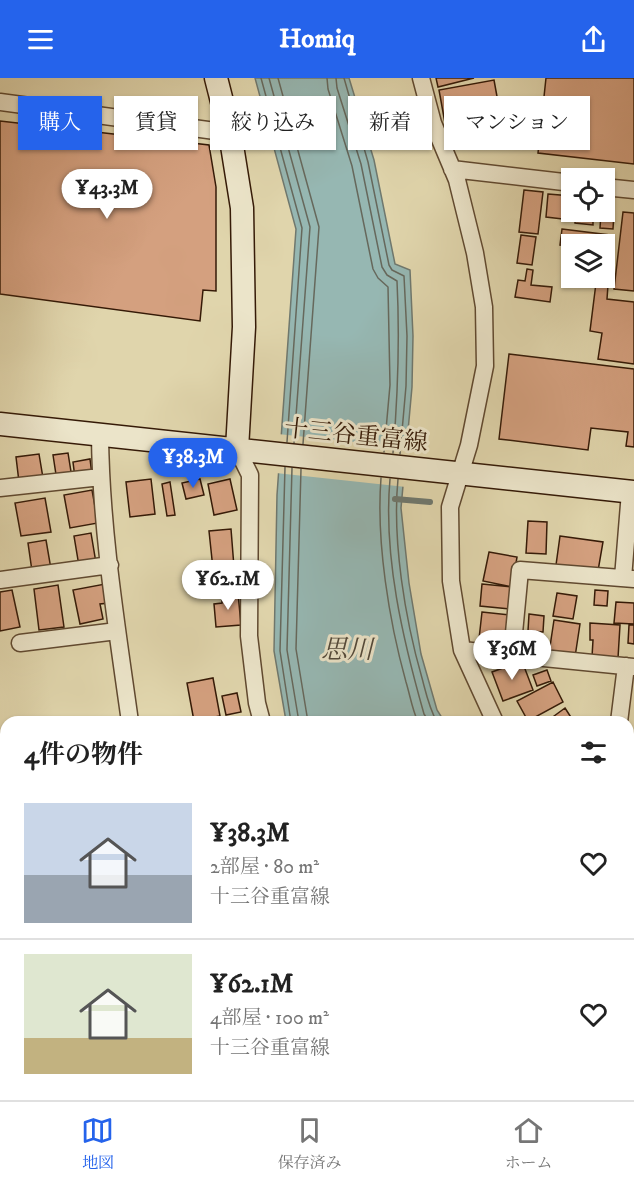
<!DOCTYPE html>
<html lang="ja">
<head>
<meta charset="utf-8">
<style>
  body { margin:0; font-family:"IM FELL DW Pica","Noto Serif JP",serif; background:#f6f6f6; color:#222; height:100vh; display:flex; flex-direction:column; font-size:22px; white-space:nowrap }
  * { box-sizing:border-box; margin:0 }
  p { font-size:20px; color:#767676 }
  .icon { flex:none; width:33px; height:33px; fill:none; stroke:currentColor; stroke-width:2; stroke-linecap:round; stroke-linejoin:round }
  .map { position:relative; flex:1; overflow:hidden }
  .panel { position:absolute; left:0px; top:638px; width:634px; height:386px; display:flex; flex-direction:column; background:#fff; border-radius:18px 18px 0 0; box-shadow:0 2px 4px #0004 }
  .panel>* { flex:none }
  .hud { position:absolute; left:18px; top:18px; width:598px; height:54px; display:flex; gap:12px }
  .fabs { position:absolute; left:561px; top:90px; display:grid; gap:12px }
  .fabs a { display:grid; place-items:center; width:54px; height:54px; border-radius:0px; background:#fff; box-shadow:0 2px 4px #0004; font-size:30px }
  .price { position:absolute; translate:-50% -51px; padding:0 14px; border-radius:21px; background:#fff; color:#222; font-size:20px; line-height:39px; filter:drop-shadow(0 2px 3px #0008) }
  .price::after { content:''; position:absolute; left:50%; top:36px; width:18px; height:14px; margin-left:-9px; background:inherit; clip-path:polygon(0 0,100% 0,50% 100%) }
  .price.current { background:#2563eb; color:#fff }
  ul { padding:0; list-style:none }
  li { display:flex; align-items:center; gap:18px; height:150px; padding:0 24px }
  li+li { border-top:2px solid #e0e0e0 }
  li span { display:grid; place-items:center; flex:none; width:168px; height:120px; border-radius:0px; color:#555 }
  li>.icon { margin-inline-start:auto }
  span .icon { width:72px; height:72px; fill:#fffc; stroke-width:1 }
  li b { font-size:26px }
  h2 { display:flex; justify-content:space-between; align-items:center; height:72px; padding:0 24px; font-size:26px }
  .chip { padding:0 21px; border-radius:0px; background:#fff; box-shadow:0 2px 4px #0004; font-size:21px; line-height:54px }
  .chip.current { background:#2563eb; color:#fff }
  header { display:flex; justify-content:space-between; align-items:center; height:78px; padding:0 24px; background:#2563eb; color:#fff; font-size:27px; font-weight:700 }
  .tab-bar { display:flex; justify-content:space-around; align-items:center; height:84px; border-top:2px solid #e0e0e0; background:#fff; font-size:16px; color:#767676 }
  .tab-bar a { display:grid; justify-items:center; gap:3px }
  .tab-bar .current { color:#2563eb }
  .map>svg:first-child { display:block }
  .water { fill:#96b7b2; stroke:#6f786e; stroke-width:1.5 }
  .pier { fill:#e0d5ac }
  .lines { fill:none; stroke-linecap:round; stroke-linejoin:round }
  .shore { stroke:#66685c; stroke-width:1.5 }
  .stream { stroke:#6f786e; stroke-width:6 }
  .building { fill:#d4a07f; stroke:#351a07; stroke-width:1.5 }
  .street-casing { stroke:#604930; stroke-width:19 }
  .secondary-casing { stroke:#351a07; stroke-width:25 }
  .street { stroke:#ebe4c9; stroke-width:16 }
  .secondary { stroke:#ebe4c9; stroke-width:22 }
  .labels { text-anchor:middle; stroke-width:6; stroke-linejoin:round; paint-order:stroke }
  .street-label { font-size:24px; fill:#351a07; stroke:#ebe4c9 }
  .water-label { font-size:26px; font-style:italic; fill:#52493a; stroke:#ebe4c9 }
</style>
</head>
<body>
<header><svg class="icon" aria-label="menu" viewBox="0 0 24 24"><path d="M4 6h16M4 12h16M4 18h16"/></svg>Homiq<svg class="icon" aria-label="share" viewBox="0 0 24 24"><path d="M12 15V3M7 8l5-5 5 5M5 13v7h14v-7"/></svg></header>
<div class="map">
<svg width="634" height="1022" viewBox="0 0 634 1022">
  <rect width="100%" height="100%" fill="#e0d5ac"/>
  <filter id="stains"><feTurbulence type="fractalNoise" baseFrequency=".00333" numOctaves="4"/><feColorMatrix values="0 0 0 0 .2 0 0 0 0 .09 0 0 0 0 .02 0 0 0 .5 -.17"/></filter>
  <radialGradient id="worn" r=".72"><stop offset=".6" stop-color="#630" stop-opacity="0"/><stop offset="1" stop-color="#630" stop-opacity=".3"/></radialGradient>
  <path class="water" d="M255 0H349L374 82 395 186 410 192 413 258 412 309 401 430 409 505 421 576 437 632 444 643H286L274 573 277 417 296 151Z
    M629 844 634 847V1022H606L592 1017H628Z"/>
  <path class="pier" d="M278 356 410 370 406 409 276 395Z"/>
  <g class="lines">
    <path class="shore" d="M261 0 302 150 287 364
      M269 0 310 149 294 365
      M278 0 319 149 303 366
      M327 0 328 11 352 88 373 191 378 200 388 209 390 307 384 374
      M336 0 337 10 361 86 382 189 387 197 397 203C400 263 398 316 393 375
      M344 0 368 84 389 187 392 192 404 198 407 258 406 308 400 376
      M285 389 280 573 291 644
      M292 390 287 572 299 644
      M301 391 296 571 308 644
      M381 400C376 463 389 543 406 604 410 617 412 631 418 644
      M390 401C383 478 403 562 424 636L429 644
      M398 401C392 462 405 541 422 600 426 615 429 630 437 644"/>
    <path class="stream" d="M395 421 430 424
      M0 864 6 873
      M304 1018 314 1022"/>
  </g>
  <path class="building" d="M436 0H474L438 9Z
    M546 0H634V86L538 75Z
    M494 2 498 24 475 28 479 50 447 56 439 12Z
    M0 43 209 67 216 109V213L203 212 200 243 0 216Z
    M524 112 543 114 538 156 519 154Z
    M548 116 572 118 571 142 546 139Z
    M604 122 614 123 613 131 604 129Z
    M578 134H595L594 138 578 136Z
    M623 134 634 135V213L614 211Z
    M601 135H614L613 151 600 150Z
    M575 139 593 141V147L575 145Z
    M562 151 610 157 608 173H604V166H572V168L560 167Z
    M521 157 536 159 532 187 517 185Z
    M527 191 533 192 531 207 552 209 550 224 515 219 518 202 525 203Z
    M596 205 608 207 607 221 634 224V286L598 281 602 255 590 253Z
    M509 276 634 291V369L626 368 628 354 591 350 588 372 499 361Z
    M68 375 72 400 57 403 53 377Z
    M39 376 43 400 19 404 16 379Z
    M90 381 92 397 75 400 73 384Z
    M151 401 155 436 130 439 126 404Z
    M200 401 204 417 186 421 182 405Z
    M230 401 237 432 214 437 208 406Z
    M170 404 175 437 167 438 162 406Z
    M92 412 98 445 70 450 64 417Z
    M45 420 51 454 21 458 15 425Z
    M528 443 547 444 546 476 526 475Z
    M231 451 234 489 213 491 209 453Z
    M91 455 96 485 79 488 74 458Z
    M560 458 603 464 598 493 556 487Z
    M46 462 51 491 32 493 28 465Z
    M489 474 517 479 512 509 483 503Z
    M105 506 109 525 100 526 103 541 80 546 73 512Z
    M482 506 512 509 510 531 480 528Z
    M58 507 64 549 39 552 34 511Z
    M12 512 20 549 0 553V514Z
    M595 512 608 513 607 528 594 527Z
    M238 515 241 547 216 549 214 526 222 525V517Z
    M557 515 577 518 573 541 553 538Z
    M616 524 634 525V546L614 545Z
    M482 534 510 537 507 564 479 561Z
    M529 536 544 538 543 554 528 553Z
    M554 542 580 546 575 579 549 575Z
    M590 545 620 547 618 580 592 579 593 562H590Z
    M629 547H634V566L628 565Z
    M522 583 533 612 503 623 492 594Z
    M547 592 551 603 537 608 533 597Z
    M213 600 220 638 194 643 187 605Z
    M553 604 563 624 528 643 517 623Z
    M237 615 241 634 226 637 222 618Z
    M565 630 574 644H546Z
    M634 710V772L628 769V720Z
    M0 961 6 973V988L0 991Z
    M50 1017H58L60 1022H38Z
    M130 1017H167L165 1022H139Z
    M173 1017H196L206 1022H170Z"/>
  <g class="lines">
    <g class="street-casing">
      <path id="street" d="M421 0 433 45 457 102 475 175 484 229 485 288 469 367 450 429 451 503 462 572 495 644
        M0 24 230 55
        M452 91 572 105
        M604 109 634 112
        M100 358C101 453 117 550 130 644
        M237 371 250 397 249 558 257 625 262 644
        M0 410 101 399
        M623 500 630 414
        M0 502 110 487
        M20 565 117 553
        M462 572 634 589
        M512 576 520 492 634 501
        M619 644 626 588
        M628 675 634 677
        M628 811 634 814
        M0 995 6 993
        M97 1017 103 1022
        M531 1017 544 1022"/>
    </g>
    <g class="secondary-casing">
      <path id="secondary" d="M216 0 230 55 242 130 244 249 237 371
        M0 346 634 414"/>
    </g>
    <use href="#street" class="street"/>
    <use href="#secondary" class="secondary"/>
  </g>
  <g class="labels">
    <g class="street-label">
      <text transform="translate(356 357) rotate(6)" y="8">十三谷重富線</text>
    </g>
    <g class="water-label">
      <text x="347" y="580">思川</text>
    </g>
  </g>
  <rect width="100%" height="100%" filter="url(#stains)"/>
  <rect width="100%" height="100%" fill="url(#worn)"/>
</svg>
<div class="fabs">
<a><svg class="icon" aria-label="locate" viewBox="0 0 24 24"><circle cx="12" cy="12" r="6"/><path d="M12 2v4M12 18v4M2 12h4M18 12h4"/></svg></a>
<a><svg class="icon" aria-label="layers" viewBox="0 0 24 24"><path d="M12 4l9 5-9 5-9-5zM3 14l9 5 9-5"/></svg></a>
</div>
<b class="price" style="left:107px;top:142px">¥43.3M</b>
<b class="price current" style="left:193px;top:411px">¥38.3M</b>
<b class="price" style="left:228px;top:533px">¥62.1M</b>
<b class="price" style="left:512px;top:603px">¥36M</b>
<div class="hud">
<a class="chip current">購入</a>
<a class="chip">賃貸</a>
<a class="chip">絞り込み</a>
<a class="chip">新着</a>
<a class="chip">マンション</a>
</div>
<section class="panel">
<h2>4件の物件<svg class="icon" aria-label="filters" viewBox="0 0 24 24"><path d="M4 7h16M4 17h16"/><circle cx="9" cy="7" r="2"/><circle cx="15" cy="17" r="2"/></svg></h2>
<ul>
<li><span style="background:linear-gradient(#c9d6e8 60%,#9aa5b1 0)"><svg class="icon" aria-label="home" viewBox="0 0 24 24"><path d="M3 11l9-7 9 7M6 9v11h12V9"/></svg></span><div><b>¥38.3M</b><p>2部屋 · 80 m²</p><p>十三谷重富線</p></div><svg class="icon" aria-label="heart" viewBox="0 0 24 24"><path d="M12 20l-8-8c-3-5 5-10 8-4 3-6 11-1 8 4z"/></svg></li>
<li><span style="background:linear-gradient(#dfe7d0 70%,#c2b280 0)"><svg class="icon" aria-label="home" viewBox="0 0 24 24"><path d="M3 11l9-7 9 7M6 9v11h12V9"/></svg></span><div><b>¥62.1M</b><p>4部屋 · 100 m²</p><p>十三谷重富線</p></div><svg class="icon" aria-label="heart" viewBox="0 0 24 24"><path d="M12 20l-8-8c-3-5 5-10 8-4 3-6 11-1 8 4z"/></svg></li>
</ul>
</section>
</div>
<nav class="tab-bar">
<a class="current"><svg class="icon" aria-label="map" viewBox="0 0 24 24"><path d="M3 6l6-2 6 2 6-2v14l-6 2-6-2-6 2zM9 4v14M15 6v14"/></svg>地図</a>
<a><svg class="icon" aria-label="saved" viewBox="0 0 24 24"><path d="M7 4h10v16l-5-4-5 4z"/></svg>保存済み</a>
<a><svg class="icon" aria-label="home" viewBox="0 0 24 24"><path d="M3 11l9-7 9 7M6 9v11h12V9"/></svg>ホーム</a>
</nav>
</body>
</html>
